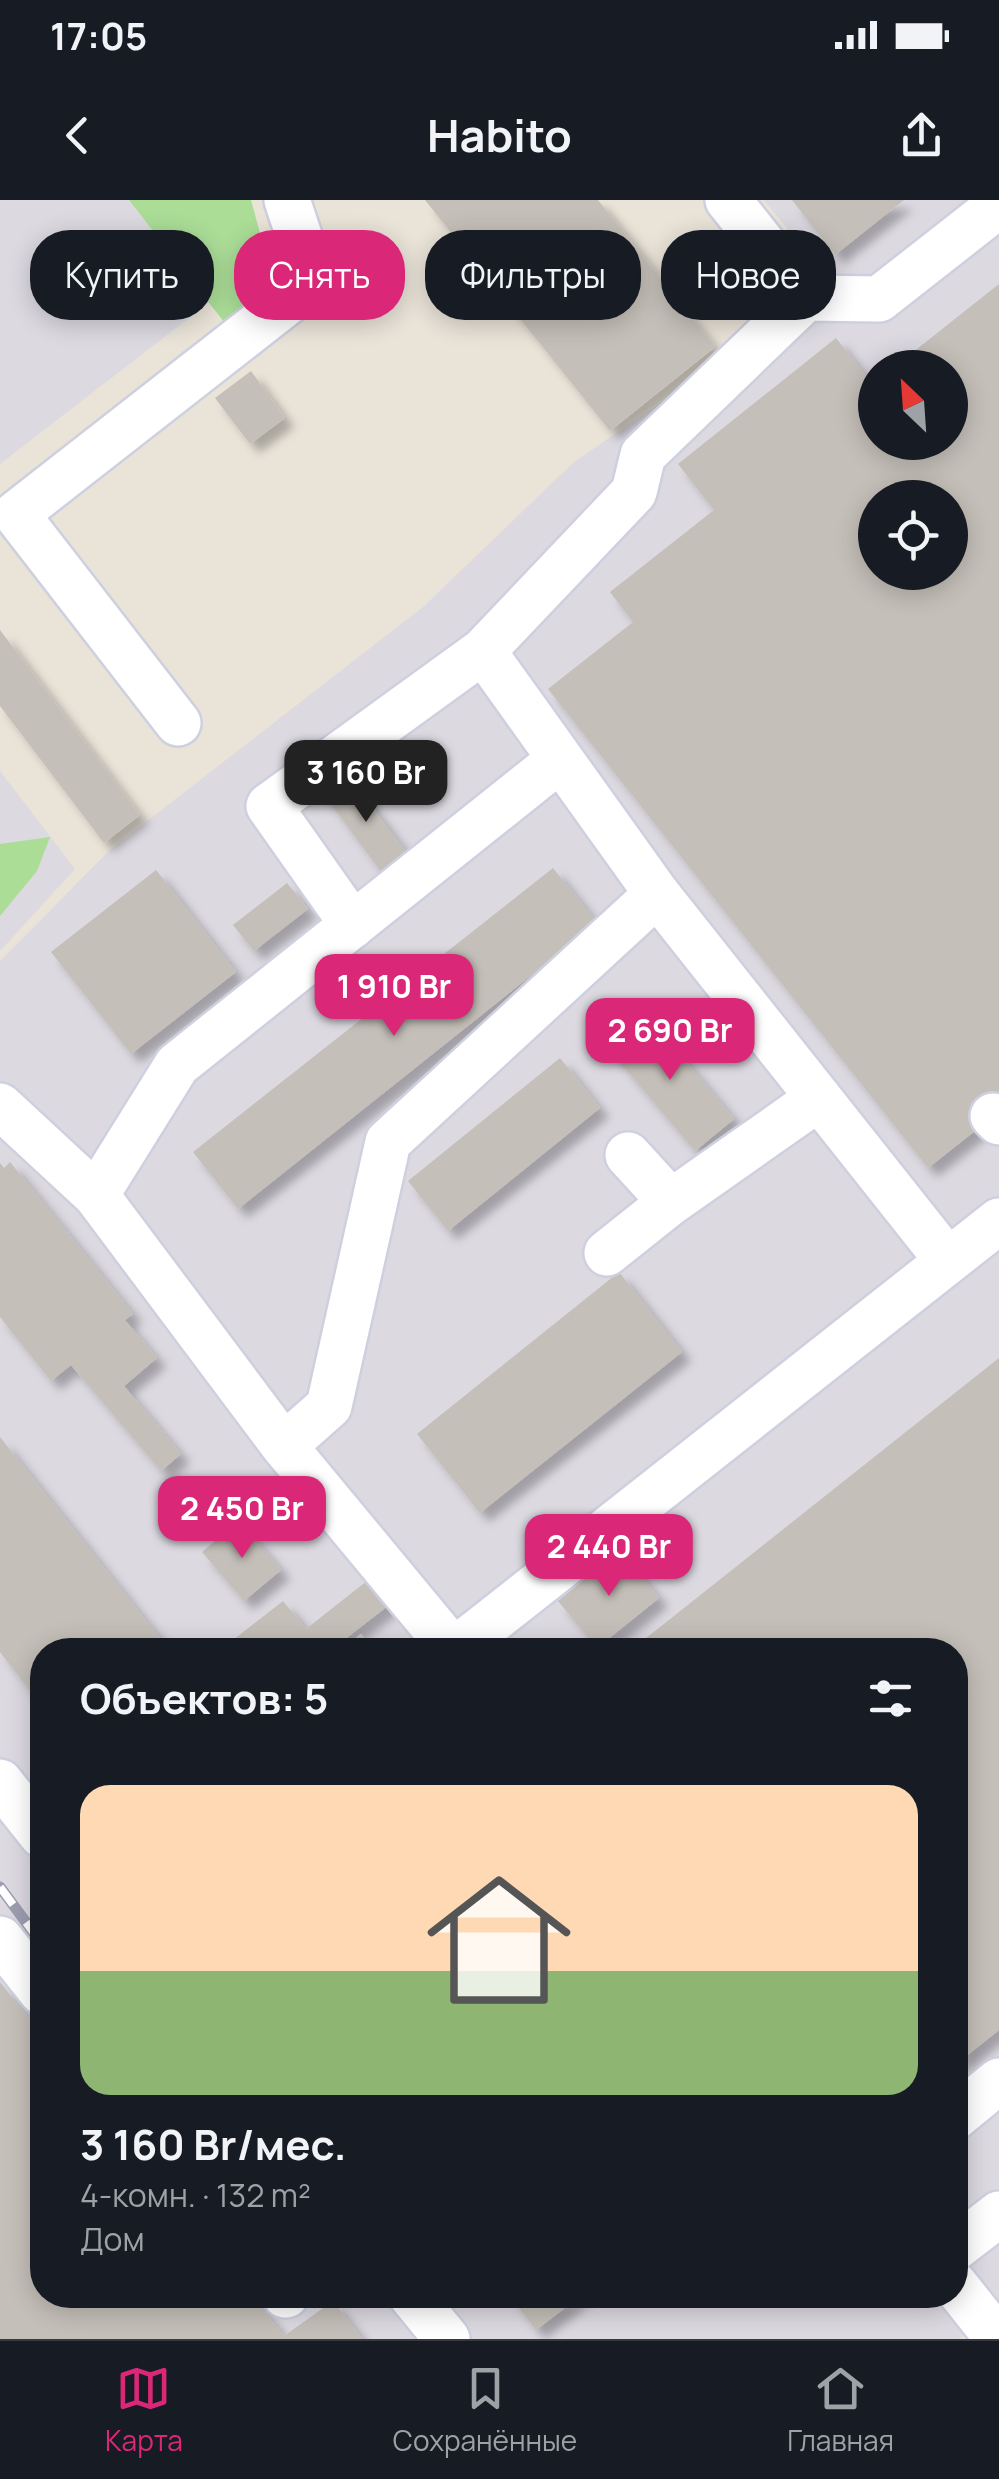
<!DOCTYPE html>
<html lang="ru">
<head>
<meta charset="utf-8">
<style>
  body { margin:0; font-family:Manrope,sans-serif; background:#242831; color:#f1f3f6; height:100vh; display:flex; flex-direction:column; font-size:38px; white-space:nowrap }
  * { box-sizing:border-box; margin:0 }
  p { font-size:32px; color:#9ea1a6 }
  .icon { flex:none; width:55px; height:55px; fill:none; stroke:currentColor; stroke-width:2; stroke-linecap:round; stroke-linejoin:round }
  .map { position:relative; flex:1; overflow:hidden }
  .drawer { position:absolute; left:30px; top:1438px; width:938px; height:670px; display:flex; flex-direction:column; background:#171b24; border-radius:40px; box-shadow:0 5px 25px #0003 }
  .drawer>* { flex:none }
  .top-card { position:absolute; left:30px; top:30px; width:940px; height:90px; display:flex; gap:20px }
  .needle { width:65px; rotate:335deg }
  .fabs { position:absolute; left:858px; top:150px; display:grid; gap:20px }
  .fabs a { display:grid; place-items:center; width:110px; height:110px; border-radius:50%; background:#171b24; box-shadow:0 5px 25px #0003; font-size:50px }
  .price { position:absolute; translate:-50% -85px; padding:0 22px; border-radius:20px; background:#db2777; color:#fff; font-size:32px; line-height:65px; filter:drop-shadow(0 2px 5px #0008) }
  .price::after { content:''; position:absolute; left:50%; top:60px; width:30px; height:22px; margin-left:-15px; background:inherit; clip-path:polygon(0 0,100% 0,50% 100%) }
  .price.on { background:#222; color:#fff }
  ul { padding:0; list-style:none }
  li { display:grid; align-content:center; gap:20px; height:530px; padding:0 50px }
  li span { display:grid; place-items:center; height:310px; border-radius:30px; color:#555 }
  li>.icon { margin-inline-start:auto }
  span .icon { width:180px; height:180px; fill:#fffc; stroke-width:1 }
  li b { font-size:42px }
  h2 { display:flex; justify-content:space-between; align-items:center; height:120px; padding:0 50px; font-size:42px }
  .chip { padding:0 35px; border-radius:40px; background:#171b24; box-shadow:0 5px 25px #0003; font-size:35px; line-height:90px }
  .chip.on { background:#db2777; color:#fff }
  .status { display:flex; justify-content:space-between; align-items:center; height:70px; padding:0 50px; background:#171b24; direction:ltr }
  .status svg { height:28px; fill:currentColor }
  header { display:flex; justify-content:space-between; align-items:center; height:130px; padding:0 50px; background:#171b24; font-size:45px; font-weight:700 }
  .menu { display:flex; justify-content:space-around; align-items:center; height:140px; border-top:2px solid #363941; background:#171b24; font-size:28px; color:#9ea1a6 }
  .menu a { display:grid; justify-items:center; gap:5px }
  .menu .on { color:#db2777 }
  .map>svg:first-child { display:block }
  .industrial { fill:#dcd9e1; fill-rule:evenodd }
  .green { fill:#abdd97 }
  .building { fill:#c4bfb8; fill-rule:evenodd; filter:url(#shadow) }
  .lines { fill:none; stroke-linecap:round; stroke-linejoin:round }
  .minor-casing { stroke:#ced0df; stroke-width:50 }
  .minor { stroke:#fff; stroke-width:45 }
  .rail-casing { stroke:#9c9eb0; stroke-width:11 }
  .rail { stroke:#fff; stroke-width:8; stroke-dasharray:22; stroke-linecap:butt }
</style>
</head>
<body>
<div class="status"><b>17:05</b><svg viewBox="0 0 49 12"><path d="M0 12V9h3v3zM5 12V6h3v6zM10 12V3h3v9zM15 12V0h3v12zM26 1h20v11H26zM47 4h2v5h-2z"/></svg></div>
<header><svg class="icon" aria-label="back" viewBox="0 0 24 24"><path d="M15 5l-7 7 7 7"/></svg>Habito<svg class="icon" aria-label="share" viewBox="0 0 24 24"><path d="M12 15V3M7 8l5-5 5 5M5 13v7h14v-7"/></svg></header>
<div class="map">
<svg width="999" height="2139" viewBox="0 0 999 2139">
  <defs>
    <filter id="shadow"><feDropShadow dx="9" dy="9" stdDeviation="5" flood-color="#0004"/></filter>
  </defs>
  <rect width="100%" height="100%" fill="#e9e3d8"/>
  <path class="industrial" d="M0 0H129L211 101 0 264Z
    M764 0H999V2109L959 2139H0V761L110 650 423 407 574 262 833 85ZM875 168H950V242H875ZM875 298H950V372H875ZM42 1450H955V2095H42Z
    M0 571 75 669 0 751Z"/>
  <path class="green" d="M129 0H251L275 89 231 131Z
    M50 637 37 671 0 716V644Z"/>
  <path class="building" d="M425 0H598L715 147 610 231Z
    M792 0H904L835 55Z
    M999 84V912L928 968 548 489 633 422 610 392 714 310 678 264 836 138 872 184 875 181V242H950V168H893ZM875 298H950V372H875Z
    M251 171 285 218 250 244 215 198Z
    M0 430 140 615 104 643 0 506Z
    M346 572 411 659 385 677 321 591Z
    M553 668 597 723 238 1009 193 952Z
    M156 670 236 772 131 854 51 752Z
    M287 683 308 709 254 751 233 725Z
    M646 814 734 919 695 951 607 847Z
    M560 858 600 908 448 1031 408 981Z
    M10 962 133 1114 125 1120 157 1158 124 1186 181 1254 161 1271 71 1165 51 1181 0 1117V963L4 968Z
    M619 1072 682 1152 480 1313 417 1234Z
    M999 1158V1830L955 1865V1450H631Z
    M0 1237 169 1450H42V1506L0 1452Z
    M239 1321 281 1370 244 1401 202 1352Z
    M620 1350 659 1398 597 1448 558 1401Z
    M377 1373 398 1398 331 1450H241L233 1440 283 1401 306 1429Z
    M361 1434 373 1450H341Z
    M0 1782 42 1835V2095H251L284 2136 333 2101 362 2139H0Z
    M509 2095H582L536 2130Z"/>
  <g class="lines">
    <g class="minor-casing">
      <path id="minor" d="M728 0 806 98
        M178 523 16 314 314 81 287 0
        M353 725 269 606 483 451
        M0 906 96 995
        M993 916 999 922
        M628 955 671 1002 819 898
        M607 1053 671 1002
        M948 1061 657 694 483 451 634 292 643 255 806 98 879 99 999 5
        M284 1246 329 1206 388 942 657 694
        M453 1450 284 1246 96 995 177 865 558 561
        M455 1450 999 1021
        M0 1582 42 1635
        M0 1739 42 1792
        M955 1917 999 1881
        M955 2048 999 2014
        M955 2085 998 2139
        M285 2095H286
        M411 2095 447 2139"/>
    </g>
    <use href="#minor" class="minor"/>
    <g class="rail-casing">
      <path id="rail" d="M0 1687 42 1744
        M323 2095 325 2098"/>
    </g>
    <use href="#rail" class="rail"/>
  </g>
</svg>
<div class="fabs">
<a><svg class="needle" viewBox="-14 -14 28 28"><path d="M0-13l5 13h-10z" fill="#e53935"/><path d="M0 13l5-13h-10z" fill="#9ea1a6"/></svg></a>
<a><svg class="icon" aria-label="locate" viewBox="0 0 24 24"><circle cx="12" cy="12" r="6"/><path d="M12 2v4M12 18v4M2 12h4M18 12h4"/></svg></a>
</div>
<b class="price on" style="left:366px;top:625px">3 160 Br</b>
<b class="price" style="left:394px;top:839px">1 910 Br</b>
<b class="price" style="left:670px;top:883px">2 690 Br</b>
<b class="price" style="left:242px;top:1361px">2 450 Br</b>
<b class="price" style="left:609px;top:1399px">2 440 Br</b>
<div class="top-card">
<a class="chip">Купить</a>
<a class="chip on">Снять</a>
<a class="chip">Фильтры</a>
<a class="chip">Новое</a>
</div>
<section class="drawer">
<h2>Объектов: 5<svg class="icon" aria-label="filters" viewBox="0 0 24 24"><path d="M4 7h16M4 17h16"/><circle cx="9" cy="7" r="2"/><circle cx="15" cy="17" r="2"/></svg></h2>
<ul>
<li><span style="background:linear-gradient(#ffd9b3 60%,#8fb573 0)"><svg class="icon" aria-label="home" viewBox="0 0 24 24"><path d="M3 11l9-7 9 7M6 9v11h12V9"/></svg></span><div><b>3 160 Br/мес.</b><p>4-комн. · 132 m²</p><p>Дом</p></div></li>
</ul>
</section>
</div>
<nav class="menu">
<a class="on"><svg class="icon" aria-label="map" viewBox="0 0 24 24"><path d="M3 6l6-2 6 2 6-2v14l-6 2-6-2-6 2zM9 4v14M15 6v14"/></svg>Карта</a>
<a><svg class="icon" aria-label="saved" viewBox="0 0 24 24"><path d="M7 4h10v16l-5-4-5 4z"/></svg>Сохранённые</a>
<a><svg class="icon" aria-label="home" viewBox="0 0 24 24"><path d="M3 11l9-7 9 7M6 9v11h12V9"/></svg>Главная</a>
</nav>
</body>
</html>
